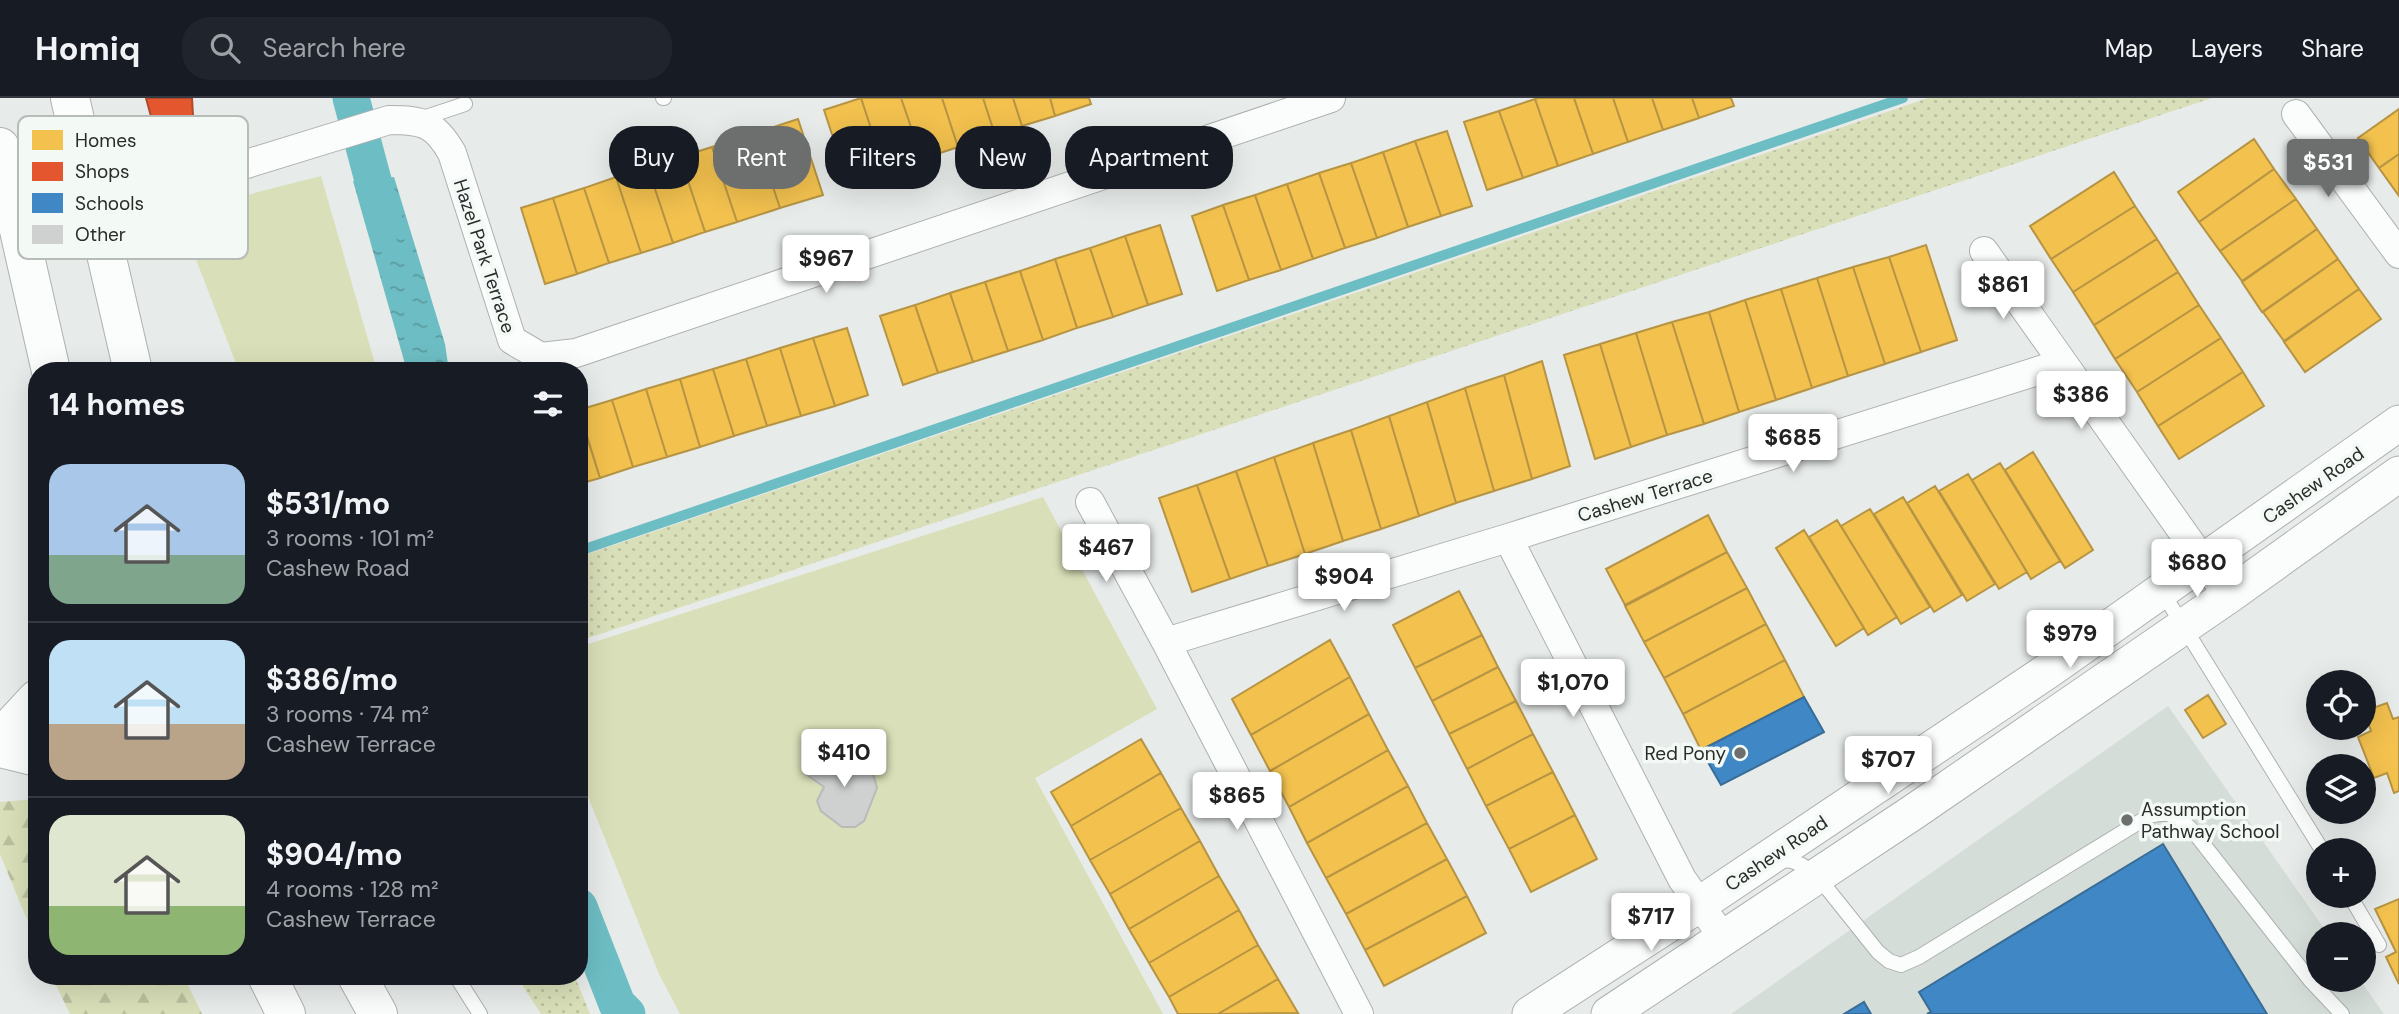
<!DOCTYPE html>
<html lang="en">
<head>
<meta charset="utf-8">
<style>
  body { margin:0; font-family:"DM Sans",sans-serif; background:#20242c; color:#f1f3f6; height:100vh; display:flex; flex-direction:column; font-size:26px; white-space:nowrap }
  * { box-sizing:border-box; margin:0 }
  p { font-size:23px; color:#9ea1a6 }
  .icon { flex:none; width:38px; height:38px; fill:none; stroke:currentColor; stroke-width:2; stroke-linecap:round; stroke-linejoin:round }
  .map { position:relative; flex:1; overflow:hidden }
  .side { position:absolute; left:28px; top:264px; width:560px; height:623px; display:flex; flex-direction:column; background:#171b24; border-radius:28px; box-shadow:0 7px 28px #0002 }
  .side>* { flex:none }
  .guide { position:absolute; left:609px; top:28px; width:665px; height:63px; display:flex; gap:14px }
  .tools { position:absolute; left:2306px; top:572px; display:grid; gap:14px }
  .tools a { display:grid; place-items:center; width:70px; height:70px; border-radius:50%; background:#171b24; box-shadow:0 7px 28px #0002; font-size:35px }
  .price { position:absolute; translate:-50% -60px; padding:0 16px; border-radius:7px; background:#fff; color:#222; font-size:23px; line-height:46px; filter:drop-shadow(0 2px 4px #0008) }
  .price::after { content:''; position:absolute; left:50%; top:42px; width:21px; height:16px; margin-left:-10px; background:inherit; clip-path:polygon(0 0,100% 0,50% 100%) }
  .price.on { background:#6c6f6e; color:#fff }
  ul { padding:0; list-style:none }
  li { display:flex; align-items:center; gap:21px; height:175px; padding:0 21px }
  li+li { border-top:2px solid #363941 }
  li span { display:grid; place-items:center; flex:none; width:196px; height:140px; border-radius:21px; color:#555 }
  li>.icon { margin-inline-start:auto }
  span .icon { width:84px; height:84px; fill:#fffc; stroke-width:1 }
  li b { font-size:30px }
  h2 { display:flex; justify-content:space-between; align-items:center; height:84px; padding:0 21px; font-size:30px }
  .pill { padding:0 24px; border-radius:28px; background:#171b24; box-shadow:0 7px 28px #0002; font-size:24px; line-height:63px }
  .pill.on { background:#6c6f6e; color:#fff }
  header { display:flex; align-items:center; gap:42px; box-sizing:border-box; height:98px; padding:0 35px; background:#171b24; border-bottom:2px solid #363941 }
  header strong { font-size:33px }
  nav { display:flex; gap:38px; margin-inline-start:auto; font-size:24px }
  .search { width:490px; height:63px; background:#20242c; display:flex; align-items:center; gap:18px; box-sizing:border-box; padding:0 24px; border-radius:28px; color:#9ea1a6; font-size:26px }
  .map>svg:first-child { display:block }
  .built { fill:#d4ddd7 }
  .grass { fill:url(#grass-dots) }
  .forest { fill:url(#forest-firs) }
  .park { fill:#d9dfb8 }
  .water { fill:url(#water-ripples) }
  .homes { fill:#f2c14e; stroke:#b69444; stroke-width:2 }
  .shops { fill:#e4572e; stroke:#ac4a2d; stroke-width:2 }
  .schools { fill:#3f88c5; stroke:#396c97; stroke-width:2 }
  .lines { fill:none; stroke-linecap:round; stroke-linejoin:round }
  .stream { stroke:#6dbec4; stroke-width:10 }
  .canal { stroke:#6dbec4; stroke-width:37 }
  .building { fill:#ced1d0; stroke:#b8bbb9; stroke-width:2 }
  .service-casing { stroke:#aeb1af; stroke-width:16 }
  .minor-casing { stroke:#aeb1af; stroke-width:30 }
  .tertiary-casing { stroke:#aeb1af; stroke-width:37 }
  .trunk-casing { stroke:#aeb1af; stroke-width:40 }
  .service { stroke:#fbfcfc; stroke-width:14 }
  .minor { stroke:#fbfcfc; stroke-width:28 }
  .tertiary { stroke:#fbfcfc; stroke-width:35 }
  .trunk { stroke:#fbfcfc; stroke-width:38 }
  .poi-dot { fill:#6c6f6e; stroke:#f3f9f5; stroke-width:2.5 }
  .labels { text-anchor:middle; stroke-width:7; stroke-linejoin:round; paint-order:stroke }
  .street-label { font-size:19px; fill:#2a2c2b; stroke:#f3f9f5 }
  .poi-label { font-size:19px; fill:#2a2c2b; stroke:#f3f9f5; text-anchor:end }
  .key { fill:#f3f9f5; stroke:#b7bcb8; stroke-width:2 }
  .key-label { font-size:19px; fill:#2a2c2b }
</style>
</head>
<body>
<header>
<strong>Homiq</strong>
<div class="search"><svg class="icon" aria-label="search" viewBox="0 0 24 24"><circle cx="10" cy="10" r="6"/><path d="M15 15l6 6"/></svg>Search here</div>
<nav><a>Map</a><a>Layers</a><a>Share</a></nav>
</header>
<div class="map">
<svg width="2399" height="916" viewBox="0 0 2399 916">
  <defs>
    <pattern id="grass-dots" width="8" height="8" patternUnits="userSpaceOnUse" patternTransform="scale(1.75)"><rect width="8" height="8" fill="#d9dfb8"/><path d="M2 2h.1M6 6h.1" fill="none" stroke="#bac09e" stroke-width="1.8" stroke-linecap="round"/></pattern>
    <pattern id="forest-firs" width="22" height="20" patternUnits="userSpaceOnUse" patternTransform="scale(1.75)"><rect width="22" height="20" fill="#d9dfb8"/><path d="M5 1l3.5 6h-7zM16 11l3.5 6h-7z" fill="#bac09e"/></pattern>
    <pattern id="water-ripples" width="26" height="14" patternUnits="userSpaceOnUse" patternTransform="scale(1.75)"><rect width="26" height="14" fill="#6dbec4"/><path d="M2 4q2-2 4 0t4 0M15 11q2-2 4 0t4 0" fill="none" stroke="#5a9b9f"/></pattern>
  </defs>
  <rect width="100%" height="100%" fill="#e7ebe9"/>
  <path class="built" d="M2168 608 2328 836H2319V882H2360L2384 916H1731Z"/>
  <path class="grass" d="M1928 0H2212L579 543V459Z
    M517 879H575L590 916H541Z"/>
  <path class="forest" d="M37 701V846L0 756V704Z
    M52 879H184L202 916H70Z"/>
  <path class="park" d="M321 78 377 273H239L192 151C190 139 188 129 196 119 209 103 297 85 321 78Z
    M1043 399 1157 611 1035 680 1163 916H680L659 876 579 676V549Z"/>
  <path class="water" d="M394 79 445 246 449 273H407L353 83Z"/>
  <path class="homes" d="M861 0 885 73 848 85 824 12Z
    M861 0H901L922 61 885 73Z
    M901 0H942L958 49 922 61Z
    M942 0H983L995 37 958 49Z
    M983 0H1013L1022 28 995 37Z
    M1013 0H1050L1055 18 1022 28Z
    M1050 0H1089L1091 6 1055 18Z
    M1538 0H1574L1593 56 1558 68 1535 1Z
    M1574 0H1613L1628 44 1593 56Z
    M1613 0H1652L1663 32 1628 44Z
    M1652 0H1692L1699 20 1663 32Z
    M1692 0H1731L1734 8 1699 20Z
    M1535 1 1558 68 1523 80 1499 13Z
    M2399 11V56L2379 70 2358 40Z
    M1499 13 1523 80 1487 92 1464 24Z
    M798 21 823 97 780 110 755 35Z
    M1447 33 1472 108 1441 118 1415 43Z
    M755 35 780 110 737 124 712 49Z
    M2254 41 2274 71 2199 124 2178 94Z
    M1415 43 1441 118 1408 129 1383 54Z
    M712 49 737 124 705 134 680 59Z
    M1383 54 1408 129 1377 140 1351 65Z
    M2399 56V98L2379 70Z
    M680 59 705 134 673 145 648 70Z
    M1351 65 1377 140 1345 150 1319 75Z
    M648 70 673 145 641 155 616 79Z
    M2274 71 2296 101 2220 153 2199 124Z
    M2114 74 2135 108 2051 161 2030 128Z
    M1319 75 1345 150 1313 161 1287 86Z
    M616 79 641 155 609 165 584 90Z
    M1287 86 1313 161 1281 172 1255 97Z
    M584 90 609 165 577 176 553 100Z
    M1255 97 1281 172 1249 182 1223 107Z
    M553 100 577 176 545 186 521 110Z
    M2296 101 2317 131 2242 183 2220 153Z
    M1223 107 1249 182 1217 193 1192 118Z
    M2135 108 2157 141 2073 194 2051 161Z
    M1160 127 1182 196 1148 207 1125 138Z
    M2317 131 2338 161 2262 214 2242 184Z
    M1125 138 1148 207 1113 219 1090 150Z
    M2157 141 2178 174 2094 227 2073 194Z
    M1926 147 1957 242 1921 254 1889 159Z
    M1090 150 1113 219 1077 230 1055 161Z
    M1889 159 1921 254 1885 266 1853 169Z
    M1055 161 1077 230 1043 242 1020 173Z
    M2338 161 2359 191 2284 243 2263 214Z
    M1853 169 1885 266 1848 278 1817 180Z
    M1020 173 1043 242 1008 253 985 184Z
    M2178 174 2199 207 2115 261 2094 227Z
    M1817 180 1848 278 1812 290 1781 191Z
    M985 184 1008 253 973 264 950 195Z
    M1781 191 1812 290 1776 302 1745 202Z
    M2359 191 2381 221 2305 274 2284 244Z
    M950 195 973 264 938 275 915 207Z
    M1745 202 1776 302 1739 314 1709 214Z
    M915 207 938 275 903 287 880 218Z
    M2199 207 2221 240 2137 294 2115 261Z
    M1709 214 1739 314 1704 326 1672 224Z
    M1672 224 1704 326 1667 337 1636 235Z
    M847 230 868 297 835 308 813 240Z
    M1636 235 1667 337 1631 349 1600 246Z
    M813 240 835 308 801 318 780 250Z
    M2221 240 2243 274 2158 328 2137 294Z
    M1600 246 1631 349 1595 361 1564 257Z
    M780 250 801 318 767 328 746 261Z
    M746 261 767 328 734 338 713 271Z
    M1542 263 1570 368 1532 381 1504 277Z
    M713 271 734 338 700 349 680 281Z
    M2243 274 2264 308 2179 361 2158 328Z
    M1504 277 1532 381 1494 393 1465 290Z
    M680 281 700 349 667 359 646 291Z
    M1465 290 1494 393 1456 405 1427 304Z
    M646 291 667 359 633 369 612 302Z
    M612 302 633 369 600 380 579 312Z
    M1427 304 1456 405 1419 418 1389 318Z
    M579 314 600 380 579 386Z
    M1389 318 1419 418 1381 431 1351 332Z
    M1351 332 1381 431 1343 443 1313 345Z
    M1313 345 1343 443 1305 456 1274 359Z
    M2033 354 2093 452 2065 470 2005 372Z
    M1274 359 1305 456 1268 468 1236 373Z
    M2000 365 2060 463 2031 481 1972 382Z
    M1236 373 1268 468 1230 481 1197 387Z
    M1968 376 2027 474 1999 491 1939 393Z
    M1197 387 1230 481 1192 494 1159 400Z
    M1935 388 1995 486 1967 503 1907 405Z
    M1903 399 1962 497 1934 514 1874 416Z
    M1870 411 1930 509 1901 526 1841 428Z
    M1708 417 1727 454 1625 507 1606 471Z
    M1837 422 1897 519 1868 537 1809 439Z
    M1804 432 1864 530 1836 548 1776 450Z
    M1727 454 1747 490 1644 544 1625 508Z
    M1747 490 1766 526 1664 580 1644 544Z
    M1459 493 1482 537 1415 570 1393 527Z
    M1766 526 1785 562 1683 616 1664 580Z
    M1482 537 1498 569 1432 603 1415 570Z
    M1330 542 1350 579 1251 637 1232 601Z
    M1785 562 1804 599 1701 652 1683 616Z
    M1498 569 1516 603 1449 636 1432 603Z
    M1350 579 1369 616 1270 673 1251 637Z
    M2208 597 2226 626 2203 640 2185 612Z
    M1516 603 1533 636 1467 671 1449 636Z
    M2387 605 2393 621 2399 619V693L2394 695 2387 675 2374 680 2358 639 2371 633 2364 613Z
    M1369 616 1388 652 1289 709 1270 673Z
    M1533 636 1553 674 1486 708 1467 671Z
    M1141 641 1161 675 1071 728 1051 694Z
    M1388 652 1408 688 1307 745 1289 709Z
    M1553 674 1575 717 1509 751 1486 708Z
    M1161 675 1181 710 1090 762 1071 728Z
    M1408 688 1427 725 1326 780 1307 745Z
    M1181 710 1200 743 1110 796 1090 762Z
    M1575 717 1597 761 1531 794 1509 751Z
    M1427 725 1447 761 1346 816 1326 780Z
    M1200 743 1219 778 1129 831 1110 796Z
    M1447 761 1467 798 1365 852 1346 816Z
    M1219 778 1239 812 1149 865 1129 831Z
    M1467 798 1486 835 1384 888 1365 852Z
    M2399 801V886L2386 859 2396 854 2375 811Z
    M1239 812 1258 847 1169 899 1149 865Z
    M1258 847 1278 881 1218 916H1178L1169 899Z
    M1278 881 1298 915 1218 916Z"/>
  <path class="shops" d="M146 0H192L194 35 158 44Z"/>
  <path class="schools" d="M1804 599 1824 634 1721 687 1701 652Z
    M2163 746 2267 916H1927L1931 914 1919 894Z
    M1864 904 1871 916H1844Z"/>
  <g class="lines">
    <path class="stream" d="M579 453 1903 0"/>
    <path class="canal" d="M351 0 385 127
      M579 809 617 906 627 916"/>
  </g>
  <path class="building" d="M854 661 863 663 874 679 877 690 864 723 855 729H842L821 713 817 703 824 689 803 674 804 667 809 663Z"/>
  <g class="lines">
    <g class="service-casing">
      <path id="service" d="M663 0H664
        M417 22 465 6
        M2161 492 2322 752
        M1775 761 1792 763 1802 767 1818 779 1878 854 1889 863 1901 867 1919 859 2149 718C2171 712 2178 717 2193 733L2310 882 2342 916
        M2350 798 2379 847
        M456 878 480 916"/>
    </g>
    <g class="minor-casing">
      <path id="minor" d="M2296 16 2399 156
        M97 112 389 22C423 22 435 25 452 55L512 242 541 259 576 255 1331 0
        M1984 153 2228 498
        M1090 404 1166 544 1359 916
        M1508 440 1682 781 1724 841
        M1166 544 1508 440 2063 265"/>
    </g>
    <g class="tertiary-casing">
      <path id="tertiary" d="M1530 916 1700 806 2052 570 2399 325
        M1609 916 1912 715 2228 498 2399 376"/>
    </g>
    <g class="trunk-casing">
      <path id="trunk" d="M70 0 133 273
        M0 49 51 273
        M0 641 37 601
        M0 650 37 659
        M267 878 286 916
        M357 878 378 916"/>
    </g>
    <use href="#service" class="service"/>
    <use href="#minor" class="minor"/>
    <use href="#tertiary" class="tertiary"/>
    <use href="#trunk" class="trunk"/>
  </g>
  <g class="poi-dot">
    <circle cx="1740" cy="655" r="7"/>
    <circle cx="2127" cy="722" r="7"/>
  </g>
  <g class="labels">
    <g class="street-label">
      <text transform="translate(485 158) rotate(72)" y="7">Hazel Park Terrace</text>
      <text transform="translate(2313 387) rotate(-35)" y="7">Cashew Road</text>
      <text transform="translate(1645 397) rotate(-17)" y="7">Cashew Terrace</text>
      <text transform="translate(1776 755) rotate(-34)" y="7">Cashew Road</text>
    </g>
    <g class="poi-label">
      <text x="1726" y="662">Red Pony</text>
      <text x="2141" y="718" text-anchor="start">Assumption<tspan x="2141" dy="22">Pathway School</tspan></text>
    </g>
  </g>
  <rect x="18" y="18" width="230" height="143" rx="10" class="key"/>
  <rect x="32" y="32" width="31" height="20" fill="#f2c14e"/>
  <rect x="32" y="64" width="31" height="19" fill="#e4572e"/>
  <rect x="32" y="95" width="31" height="20" fill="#3f88c5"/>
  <rect x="32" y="127" width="31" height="19" fill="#ced1d0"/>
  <g class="key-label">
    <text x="75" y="49">Homes</text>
    <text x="75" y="80">Shops</text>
    <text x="75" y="112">Schools</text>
    <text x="75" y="143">Other</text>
  </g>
</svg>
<div class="tools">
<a><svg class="icon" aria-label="locate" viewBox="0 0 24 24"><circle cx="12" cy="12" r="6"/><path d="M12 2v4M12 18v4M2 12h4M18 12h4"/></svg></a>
<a><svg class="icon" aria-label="layers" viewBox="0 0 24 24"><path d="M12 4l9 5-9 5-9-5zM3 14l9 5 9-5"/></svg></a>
<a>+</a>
<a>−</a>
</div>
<b class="price on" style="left:2328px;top:101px">$531</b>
<b class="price" style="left:826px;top:197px">$967</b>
<b class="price" style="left:2003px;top:223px">$861</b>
<b class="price" style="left:2081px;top:333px">$386</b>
<b class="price" style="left:1793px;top:376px">$685</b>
<b class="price" style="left:1106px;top:486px">$467</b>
<b class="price" style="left:2197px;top:501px">$680</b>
<b class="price" style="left:1344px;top:515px">$904</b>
<b class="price" style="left:2070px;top:572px">$979</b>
<b class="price" style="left:1573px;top:621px">$1,070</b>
<b class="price" style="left:844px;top:691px">$410</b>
<b class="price" style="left:1888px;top:698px">$707</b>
<b class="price" style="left:1237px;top:734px">$865</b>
<b class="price" style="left:1651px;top:855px">$717</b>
<div class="guide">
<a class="pill">Buy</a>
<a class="pill on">Rent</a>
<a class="pill">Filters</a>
<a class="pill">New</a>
<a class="pill">Apartment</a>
</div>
<section class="side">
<h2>14 homes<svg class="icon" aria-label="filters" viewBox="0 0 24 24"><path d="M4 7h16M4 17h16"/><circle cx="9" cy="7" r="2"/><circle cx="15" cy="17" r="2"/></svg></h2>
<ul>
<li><span style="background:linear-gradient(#a9c7e8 65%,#7fa58c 0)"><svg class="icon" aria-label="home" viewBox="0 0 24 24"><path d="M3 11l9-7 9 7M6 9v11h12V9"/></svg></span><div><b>$531/mo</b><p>3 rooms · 101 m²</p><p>Cashew Road</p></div></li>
<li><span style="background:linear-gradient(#bfe0f5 60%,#b9a48a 0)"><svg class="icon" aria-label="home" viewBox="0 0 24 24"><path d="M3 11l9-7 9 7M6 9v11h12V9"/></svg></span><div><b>$386/mo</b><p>3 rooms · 74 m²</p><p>Cashew Terrace</p></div></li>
<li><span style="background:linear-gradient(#dfe7d0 65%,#8fb573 0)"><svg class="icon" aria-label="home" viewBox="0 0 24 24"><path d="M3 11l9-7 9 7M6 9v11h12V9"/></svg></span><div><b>$904/mo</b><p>4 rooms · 128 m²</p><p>Cashew Terrace</p></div></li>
</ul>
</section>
</div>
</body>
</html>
